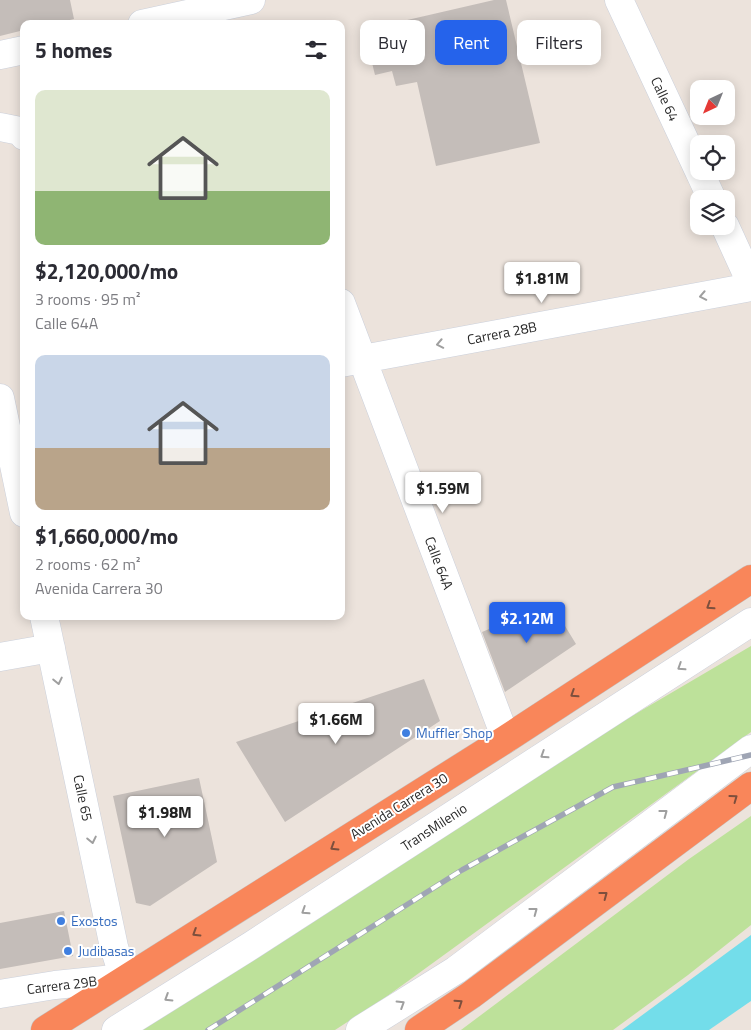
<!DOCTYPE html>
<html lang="en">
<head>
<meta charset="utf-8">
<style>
  body { margin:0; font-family:"Titillium Web",sans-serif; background:#f7f7f7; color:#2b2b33; height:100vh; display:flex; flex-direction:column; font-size:19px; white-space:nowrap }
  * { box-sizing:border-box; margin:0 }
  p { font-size:16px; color:#7c7c81 }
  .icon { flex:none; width:28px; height:28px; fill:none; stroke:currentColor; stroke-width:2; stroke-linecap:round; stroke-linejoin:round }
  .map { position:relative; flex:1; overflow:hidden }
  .drawer { position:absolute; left:20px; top:20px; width:325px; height:600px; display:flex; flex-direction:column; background:#fff; border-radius:10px; box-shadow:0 2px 12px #0003 }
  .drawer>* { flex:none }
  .guide { position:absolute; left:360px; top:20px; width:315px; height:45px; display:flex; gap:10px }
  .needle { width:32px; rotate:223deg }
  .fabs { position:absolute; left:690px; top:80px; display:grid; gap:10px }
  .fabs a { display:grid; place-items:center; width:45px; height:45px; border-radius:10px; background:#fff; box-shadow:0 2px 12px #0003; font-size:25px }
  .price { position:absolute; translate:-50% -42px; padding:0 11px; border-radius:5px; background:#fff; color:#222; font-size:16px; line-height:32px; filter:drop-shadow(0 1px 2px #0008) }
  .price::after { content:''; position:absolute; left:50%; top:30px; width:15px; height:11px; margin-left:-8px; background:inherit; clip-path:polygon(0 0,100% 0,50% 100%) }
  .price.on { background:#2563eb; color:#fff }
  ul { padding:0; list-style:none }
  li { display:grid; align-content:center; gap:10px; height:265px; padding:0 15px }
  li span { display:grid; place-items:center; height:155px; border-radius:10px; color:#555 }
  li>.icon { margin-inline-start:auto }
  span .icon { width:90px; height:90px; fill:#fffc; stroke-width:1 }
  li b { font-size:21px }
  h2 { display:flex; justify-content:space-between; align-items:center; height:60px; padding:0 15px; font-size:21px }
  .chip { padding:0 18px; border-radius:10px; background:#fff; box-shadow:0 2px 12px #0003; font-size:18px; line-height:45px }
  .chip.on { background:#2563eb; color:#fff }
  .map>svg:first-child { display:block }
  .green { fill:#bde19a }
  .water { fill:#73ddea }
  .building { fill:#c4bdb9 }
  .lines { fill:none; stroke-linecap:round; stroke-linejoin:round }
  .minor-casing { stroke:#cbd0db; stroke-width:29 }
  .highway-casing { stroke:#c3c3c3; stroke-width:29 }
  .minor { stroke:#fff; stroke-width:28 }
  .highway { stroke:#f9865a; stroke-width:28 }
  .rail-casing { stroke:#9fa5b4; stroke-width:5.5 }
  .rail { stroke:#fff; stroke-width:4; stroke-dasharray:11; stroke-linecap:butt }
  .oneway { stroke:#9f9f9f }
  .oneway2 { stroke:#7d4f3d }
  .shop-dot { fill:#3f7fe0; stroke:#fff; stroke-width:2 }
  .labels { text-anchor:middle; stroke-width:4; stroke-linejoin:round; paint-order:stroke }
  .street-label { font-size:14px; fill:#2a2a2a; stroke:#fff }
  .shop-label { font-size:14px; fill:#366cbe; stroke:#fff; text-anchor:start }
</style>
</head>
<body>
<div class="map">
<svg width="751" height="1030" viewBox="0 0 751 1030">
  <rect width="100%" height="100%" fill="#ece3dc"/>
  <path class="green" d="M751 646V732L386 997 335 1030H127L523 780Z
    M751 816V925L688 975 613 1030H461L689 859Z"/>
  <path class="water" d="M751 935V1001L709 1030H622Z"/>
  <path class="building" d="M0 0H70L74 19 53 24H24V30L0 36Z
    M494 0H506L540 143 436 166 417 82 396 86 392 71 375 75 364 30Z
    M551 603 576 644 505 692 482 632Z
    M424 679 440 721 285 822 236 742Z
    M199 778 217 862 150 906 136 903 113 796Z
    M64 911 73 956 0 969V923Z"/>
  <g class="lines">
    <g class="minor-casing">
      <path id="minor" d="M619 0 699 171
        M142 24 251 0
        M0 55 24 50
        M0 127 20 131 24 136
        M699 171 712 199
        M725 226 751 283
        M341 303 506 739
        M341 363 751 287
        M0 398 24 513
        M0 657 51 648
        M0 994 55 985 124 978 114 947 44 616
        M116 1030 252 945 751 622
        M360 1030 456 970 751 749"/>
    </g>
    <g class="highway-casing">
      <path id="highway" d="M45 1030 506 739 751 579
        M419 1030 471 995 751 786"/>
    </g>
    <use href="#minor" class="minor"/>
    <use href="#highway" class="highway"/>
    <g class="rail-casing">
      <path id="rail" d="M208 1030 462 870 613 787 751 755"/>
    </g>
    <use href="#rail" class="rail"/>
  </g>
  <defs><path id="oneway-chevron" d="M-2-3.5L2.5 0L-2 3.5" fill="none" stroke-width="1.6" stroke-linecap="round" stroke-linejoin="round" transform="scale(1.25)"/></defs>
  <g class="oneway">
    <use href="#oneway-chevron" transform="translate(703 296) rotate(169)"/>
    <use href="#oneway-chevron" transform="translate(440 344) rotate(169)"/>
    <use href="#oneway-chevron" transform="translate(681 667) rotate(147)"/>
    <use href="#oneway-chevron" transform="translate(58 681) rotate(78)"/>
    <use href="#oneway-chevron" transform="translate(544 755) rotate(147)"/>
    <use href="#oneway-chevron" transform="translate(664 813) rotate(-37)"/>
    <use href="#oneway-chevron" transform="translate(92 840) rotate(78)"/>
    <use href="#oneway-chevron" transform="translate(305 911) rotate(147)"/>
    <use href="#oneway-chevron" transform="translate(534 911) rotate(-37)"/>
    <use href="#oneway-chevron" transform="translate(168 998) rotate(148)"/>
    <use href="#oneway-chevron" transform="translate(401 1004) rotate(-32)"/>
  </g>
  <g class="oneway2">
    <use href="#oneway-chevron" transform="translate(710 606) rotate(147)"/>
    <use href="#oneway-chevron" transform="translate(574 694) rotate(147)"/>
    <use href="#oneway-chevron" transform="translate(734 798) rotate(-36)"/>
    <use href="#oneway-chevron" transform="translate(334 847) rotate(148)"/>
    <use href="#oneway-chevron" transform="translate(604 895) rotate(-37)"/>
    <use href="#oneway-chevron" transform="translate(196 933) rotate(148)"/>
    <use href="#oneway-chevron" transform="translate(459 1003) rotate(-34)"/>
  </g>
  <g class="shop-dot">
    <circle cx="406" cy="733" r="5"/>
    <circle cx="61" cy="921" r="5"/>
    <circle cx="68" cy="951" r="5"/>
  </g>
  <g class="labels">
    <g class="street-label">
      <text transform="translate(665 99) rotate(65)" y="5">Calle 64</text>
      <text transform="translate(502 333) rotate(-11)" y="5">Carrera 28B</text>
      <text transform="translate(439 563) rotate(69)" y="5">Calle 64A</text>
      <text transform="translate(83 798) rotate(78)" y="5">Calle 65</text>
      <text transform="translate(399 806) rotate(-32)" y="5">Avenida Carrera 30</text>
      <text transform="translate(434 827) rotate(-33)" y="5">TransMilenio</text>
      <text transform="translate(62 985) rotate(-7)" y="5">Carrera 29B</text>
    </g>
    <g class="shop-label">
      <text x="416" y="738">Muffler Shop</text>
      <text x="71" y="926">Exostos</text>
      <text x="78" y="956">Judibasas</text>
    </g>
  </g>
</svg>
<div class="fabs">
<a><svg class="needle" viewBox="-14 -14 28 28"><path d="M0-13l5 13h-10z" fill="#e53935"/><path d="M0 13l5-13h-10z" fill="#7c7c81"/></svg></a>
<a><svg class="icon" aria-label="locate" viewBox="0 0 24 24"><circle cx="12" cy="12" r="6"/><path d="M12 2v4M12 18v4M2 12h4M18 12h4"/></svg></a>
<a><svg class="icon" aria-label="layers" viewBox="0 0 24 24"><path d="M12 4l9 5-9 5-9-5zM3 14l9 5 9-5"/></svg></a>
</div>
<b class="price" style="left:542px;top:304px">$1.81M</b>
<b class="price" style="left:443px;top:514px">$1.59M</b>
<b class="price on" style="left:527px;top:644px">$2.12M</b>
<b class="price" style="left:336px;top:745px">$1.66M</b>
<b class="price" style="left:165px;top:838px">$1.98M</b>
<div class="guide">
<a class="chip">Buy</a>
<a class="chip on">Rent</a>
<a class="chip">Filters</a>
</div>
<section class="drawer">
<h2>5 homes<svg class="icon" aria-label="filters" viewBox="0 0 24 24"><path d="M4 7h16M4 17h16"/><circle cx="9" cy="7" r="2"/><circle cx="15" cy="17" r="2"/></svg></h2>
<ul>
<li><span style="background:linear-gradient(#dfe7d0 65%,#8fb573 0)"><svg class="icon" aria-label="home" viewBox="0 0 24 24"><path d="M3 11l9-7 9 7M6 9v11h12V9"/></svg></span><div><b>$2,120,000/mo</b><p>3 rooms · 95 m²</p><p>Calle 64A</p></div></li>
<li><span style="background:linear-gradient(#c9d6e8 60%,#b9a48a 0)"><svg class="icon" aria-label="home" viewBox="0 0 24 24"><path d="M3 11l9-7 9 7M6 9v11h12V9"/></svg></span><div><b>$1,660,000/mo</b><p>2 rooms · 62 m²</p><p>Avenida Carrera 30</p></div></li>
</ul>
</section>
</div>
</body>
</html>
